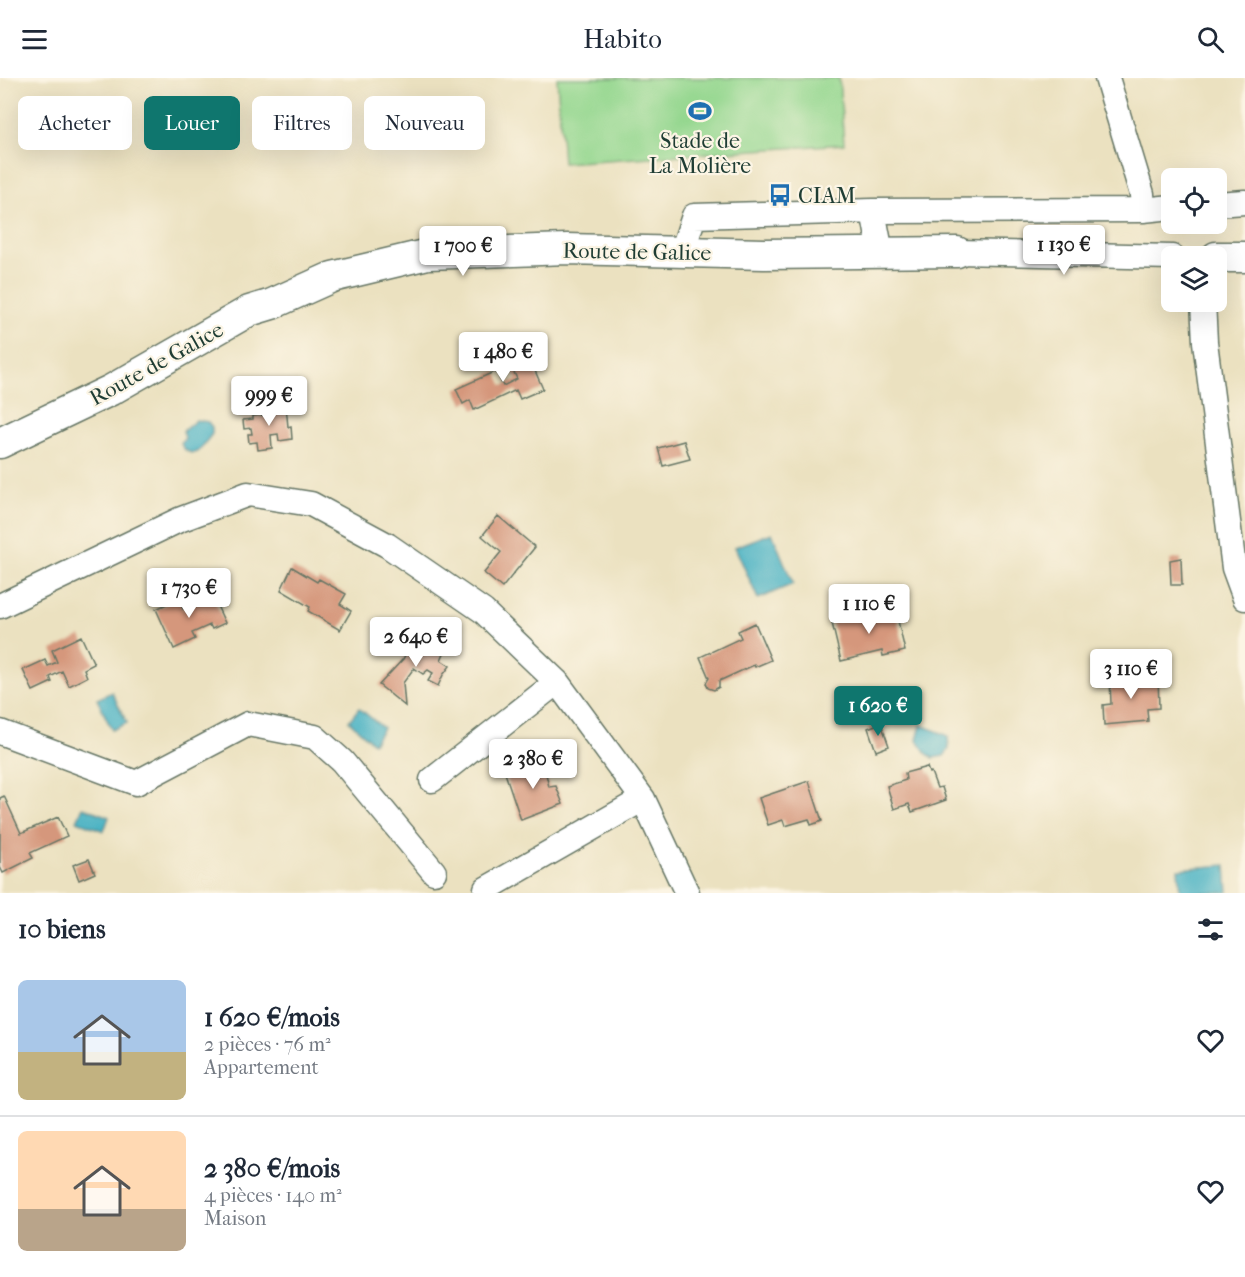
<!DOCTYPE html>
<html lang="fr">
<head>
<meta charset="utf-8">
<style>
  body { margin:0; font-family:"IM FELL French Canon",serif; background:#f2f2f3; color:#1f2937; height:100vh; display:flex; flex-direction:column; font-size:22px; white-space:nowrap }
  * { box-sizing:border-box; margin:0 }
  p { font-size:20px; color:#747a83 }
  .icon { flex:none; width:33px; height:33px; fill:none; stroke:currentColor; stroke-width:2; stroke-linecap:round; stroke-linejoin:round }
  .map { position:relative; height:815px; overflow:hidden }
  .details { display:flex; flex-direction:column; background:#fff; flex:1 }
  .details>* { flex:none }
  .hud { position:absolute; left:18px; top:18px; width:600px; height:54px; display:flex; gap:12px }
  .tools { position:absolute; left:1161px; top:90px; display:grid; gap:12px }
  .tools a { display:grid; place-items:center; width:66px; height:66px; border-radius:9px; background:#fff; box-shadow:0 6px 24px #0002; font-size:30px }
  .price { position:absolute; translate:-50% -51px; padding:0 14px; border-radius:6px; background:#fff; color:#222; font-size:20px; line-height:39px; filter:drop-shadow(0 2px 3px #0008) }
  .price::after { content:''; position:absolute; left:50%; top:36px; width:18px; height:14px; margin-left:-9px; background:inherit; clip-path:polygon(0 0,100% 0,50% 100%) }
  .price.active { background:#0f766e; color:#fff }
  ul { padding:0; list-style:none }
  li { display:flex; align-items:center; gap:18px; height:150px; padding:0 18px }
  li+li { border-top:2px solid #e0e1e3 }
  li span { display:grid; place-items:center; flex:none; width:168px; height:120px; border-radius:9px; color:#555 }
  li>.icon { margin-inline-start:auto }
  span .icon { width:72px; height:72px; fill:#fffc; stroke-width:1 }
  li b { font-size:26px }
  h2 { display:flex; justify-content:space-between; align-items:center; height:72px; padding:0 18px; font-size:26px }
  .tag { padding:0 21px; border-radius:9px; background:#fff; box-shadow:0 6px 24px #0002; font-size:21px; line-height:54px }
  .tag.active { background:#0f766e; color:#fff }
  header { display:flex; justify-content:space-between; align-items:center; height:78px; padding:0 18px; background:#fff; font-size:27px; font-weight:600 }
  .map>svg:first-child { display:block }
  .green { fill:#94d78f; stroke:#5a8a62; stroke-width:1.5 }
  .water { fill:#44b0c2; stroke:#32767b; stroke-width:1.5 }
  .building { fill:#d5977c }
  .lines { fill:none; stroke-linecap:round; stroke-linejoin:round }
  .minor-casing { stroke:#667665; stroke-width:27 }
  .major-casing { stroke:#667665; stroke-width:33 }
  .minor { stroke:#fff; stroke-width:24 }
  .major { stroke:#fff; stroke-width:30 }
  .labels { text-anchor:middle; stroke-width:4.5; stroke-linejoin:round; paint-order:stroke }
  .poi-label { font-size:22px; fill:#1f3d34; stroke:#fcf5e5 }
  .street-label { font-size:22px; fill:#1f3d34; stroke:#fcf5e5 }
</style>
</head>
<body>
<header><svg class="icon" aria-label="menu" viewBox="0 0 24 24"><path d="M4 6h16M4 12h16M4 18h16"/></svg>Habito<svg class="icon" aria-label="search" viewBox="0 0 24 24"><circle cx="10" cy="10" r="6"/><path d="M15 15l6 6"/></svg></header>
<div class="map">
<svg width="1245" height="815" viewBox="0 0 1245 815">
  <rect width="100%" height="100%" fill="#fcf5e5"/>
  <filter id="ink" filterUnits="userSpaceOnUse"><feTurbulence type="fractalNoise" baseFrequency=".0167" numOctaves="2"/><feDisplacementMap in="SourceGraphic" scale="12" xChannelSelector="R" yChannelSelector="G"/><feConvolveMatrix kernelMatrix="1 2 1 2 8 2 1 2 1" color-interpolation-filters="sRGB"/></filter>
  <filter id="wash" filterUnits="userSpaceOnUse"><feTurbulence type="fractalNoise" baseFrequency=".008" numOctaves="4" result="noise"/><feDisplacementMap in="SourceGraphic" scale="24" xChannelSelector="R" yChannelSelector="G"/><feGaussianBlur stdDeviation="1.35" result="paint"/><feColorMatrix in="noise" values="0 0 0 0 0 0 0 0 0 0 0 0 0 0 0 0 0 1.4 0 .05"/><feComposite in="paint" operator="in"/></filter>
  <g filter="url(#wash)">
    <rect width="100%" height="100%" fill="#ebe1c0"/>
    <path class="green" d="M557 0H839L844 66 563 85Z"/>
    <path class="water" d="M196 342 208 344 212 349V356L199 373C192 377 185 374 181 366L185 360 183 353Z
      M772 455 793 506 758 521 735 469Z
      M112 614 127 645 112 652 97 621Z
      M359 630 383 650 373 665 349 643Z
      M921 647 944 656 948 659 949 671 944 678 933 680 926 675 917 662Z
      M83 729 109 739 104 753 77 743Z
      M1226 787 1228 814 1180 815 1178 791Z"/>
    <g id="blocks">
      <path class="building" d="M525 270 543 311 520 321 516 312 474 332 470 322 463 326 456 311 496 293 503 308 517 301 506 277Z
        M286 328 288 349 291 348 292 361 279 363 278 356 271 357 272 370 258 372 257 364 249 365 248 356H252L251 350 244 351 243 342 253 341V338L263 337V333H270V330Z
        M684 363 690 381 663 388 658 370Z
        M498 438 535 469 502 510 484 495 501 474 482 458Z
        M1181 480 1182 507H1171L1170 482Z
        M292 489 317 504 319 501 346 516 340 526 351 533 340 552 308 533 310 529 281 512Z
        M212 517 225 545 212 551 210 547 192 555 195 561 174 571 156 531 179 520 183 531Z
        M895 530 905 573 883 578 882 573 841 583 832 545Z
        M755 545 771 582 755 589 754 587 719 603V609L714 612 708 610 706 605 709 600 700 579 741 560 738 553Z
        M81 558 94 586 84 591 87 599 69 608 62 593 50 599 52 604 33 613 23 592 45 582 48 588 57 584 52 572Z
        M426 561 445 573 441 582 450 588 443 597 438 608 428 603 433 595 428 592 423 596 414 590 403 605 405 628 379 607 403 581 412 564 423 567Z
        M1158 598 1159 630 1147 631 1148 643 1104 647 1103 627 1111 626 1110 600Z
        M881 645 889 668 876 673 868 650Z
        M543 683 549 709 556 708 563 726 521 742 505 695Z
        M927 689 929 695 931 694 937 710 942 709 946 722 912 734 909 726 894 731 887 708 906 702 905 695Z
        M809 703 822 743 811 747 809 741 785 748 783 742 768 747 759 720Z
        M4 718 21 755 58 739 67 758 30 775 33 780 3 795 0 789V720Z
        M89 781 95 795 79 802 73 787Z"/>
    </g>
  </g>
  <g filter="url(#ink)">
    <use href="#blocks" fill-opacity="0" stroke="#667665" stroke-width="1.5"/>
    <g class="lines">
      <g class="minor-casing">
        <path id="minor" d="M1107 0 1142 116 1143 132
          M1216 126 1245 124
          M873 133 1143 132 1172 129
          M682 174 694 138 873 133 881 175
          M957 174 1172 179
          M1203 224 1205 264 1234 490 1245 520
          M0 528 179 442 248 416 311 426 387 467 483 533 557 604 643 721 687 815
          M0 654 136 705 248 646 315 659 342 683 434 794
          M432 702 557 604
          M486 811 643 721"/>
      </g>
      <g class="major-casing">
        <path id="major" d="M1216 179H1245
          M0 365 111 312 249 233 272 226 332 199 428 176 567 171 764 176 957 174"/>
      </g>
      <use href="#minor" class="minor"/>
      <use href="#major" class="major"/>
    </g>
  </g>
  <defs>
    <g id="stadium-bare" transform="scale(1.8)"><path d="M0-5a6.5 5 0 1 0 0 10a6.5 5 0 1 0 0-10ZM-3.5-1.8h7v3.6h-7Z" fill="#1f6fb2" stroke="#fcf5e5" stroke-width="2.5" paint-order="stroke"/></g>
    <g id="bus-bare" transform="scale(1.8)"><path d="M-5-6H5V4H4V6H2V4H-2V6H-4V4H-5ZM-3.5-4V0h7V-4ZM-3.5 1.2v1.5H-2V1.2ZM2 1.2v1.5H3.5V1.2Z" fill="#1f6fb2" stroke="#fcf5e5" stroke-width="2.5" paint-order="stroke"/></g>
  </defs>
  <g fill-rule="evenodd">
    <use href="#stadium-bare" x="700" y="33"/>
    <use href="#bus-bare" x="780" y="117"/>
  </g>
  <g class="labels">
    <g class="poi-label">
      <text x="700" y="70">Stade de<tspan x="700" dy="25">La Molière</tspan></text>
      <text x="798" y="125" text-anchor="start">CIAM</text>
    </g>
    <g class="street-label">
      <text transform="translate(637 173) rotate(1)" y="8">Route de Galice</text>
      <text transform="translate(156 285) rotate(-29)" y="8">Route de Galice</text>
    </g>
  </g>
</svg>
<div class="tools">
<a><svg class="icon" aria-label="locate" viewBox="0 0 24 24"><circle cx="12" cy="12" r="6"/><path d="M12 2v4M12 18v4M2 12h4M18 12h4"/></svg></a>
<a><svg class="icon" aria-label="layers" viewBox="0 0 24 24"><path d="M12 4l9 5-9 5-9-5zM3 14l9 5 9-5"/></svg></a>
</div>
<b class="price" style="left:1064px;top:198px">1 130 €</b>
<b class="price" style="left:463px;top:199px">1 700 €</b>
<b class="price" style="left:503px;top:305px">1 480 €</b>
<b class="price" style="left:269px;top:349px">999 €</b>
<b class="price" style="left:189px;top:541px">1 730 €</b>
<b class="price" style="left:869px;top:557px">1 110 €</b>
<b class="price" style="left:416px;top:590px">2 640 €</b>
<b class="price" style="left:1131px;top:622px">3 110 €</b>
<b class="price active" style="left:878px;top:659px">1 620 €</b>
<b class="price" style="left:533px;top:712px">2 380 €</b>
<div class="hud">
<a class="tag">Acheter</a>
<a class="tag active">Louer</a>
<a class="tag">Filtres</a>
<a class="tag">Nouveau</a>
</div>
</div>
<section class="details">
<h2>10 biens<svg class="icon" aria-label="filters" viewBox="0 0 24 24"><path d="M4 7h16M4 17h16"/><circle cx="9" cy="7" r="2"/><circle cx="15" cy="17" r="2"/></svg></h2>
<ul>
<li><span style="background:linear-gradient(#a9c7e8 60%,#c2b280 0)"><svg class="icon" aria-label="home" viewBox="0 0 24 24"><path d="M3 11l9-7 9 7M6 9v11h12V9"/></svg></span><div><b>1 620 €/mois</b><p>2 pièces · 76 m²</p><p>Appartement</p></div><svg class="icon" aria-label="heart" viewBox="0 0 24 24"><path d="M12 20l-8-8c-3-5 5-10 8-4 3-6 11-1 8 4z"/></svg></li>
<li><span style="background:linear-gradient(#ffd9b3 65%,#b9a48a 0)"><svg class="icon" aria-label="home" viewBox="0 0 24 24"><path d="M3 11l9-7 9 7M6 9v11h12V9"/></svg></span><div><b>2 380 €/mois</b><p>4 pièces · 140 m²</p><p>Maison</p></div><svg class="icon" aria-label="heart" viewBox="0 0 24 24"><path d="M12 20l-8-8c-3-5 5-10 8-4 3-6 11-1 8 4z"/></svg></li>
</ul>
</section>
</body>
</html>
